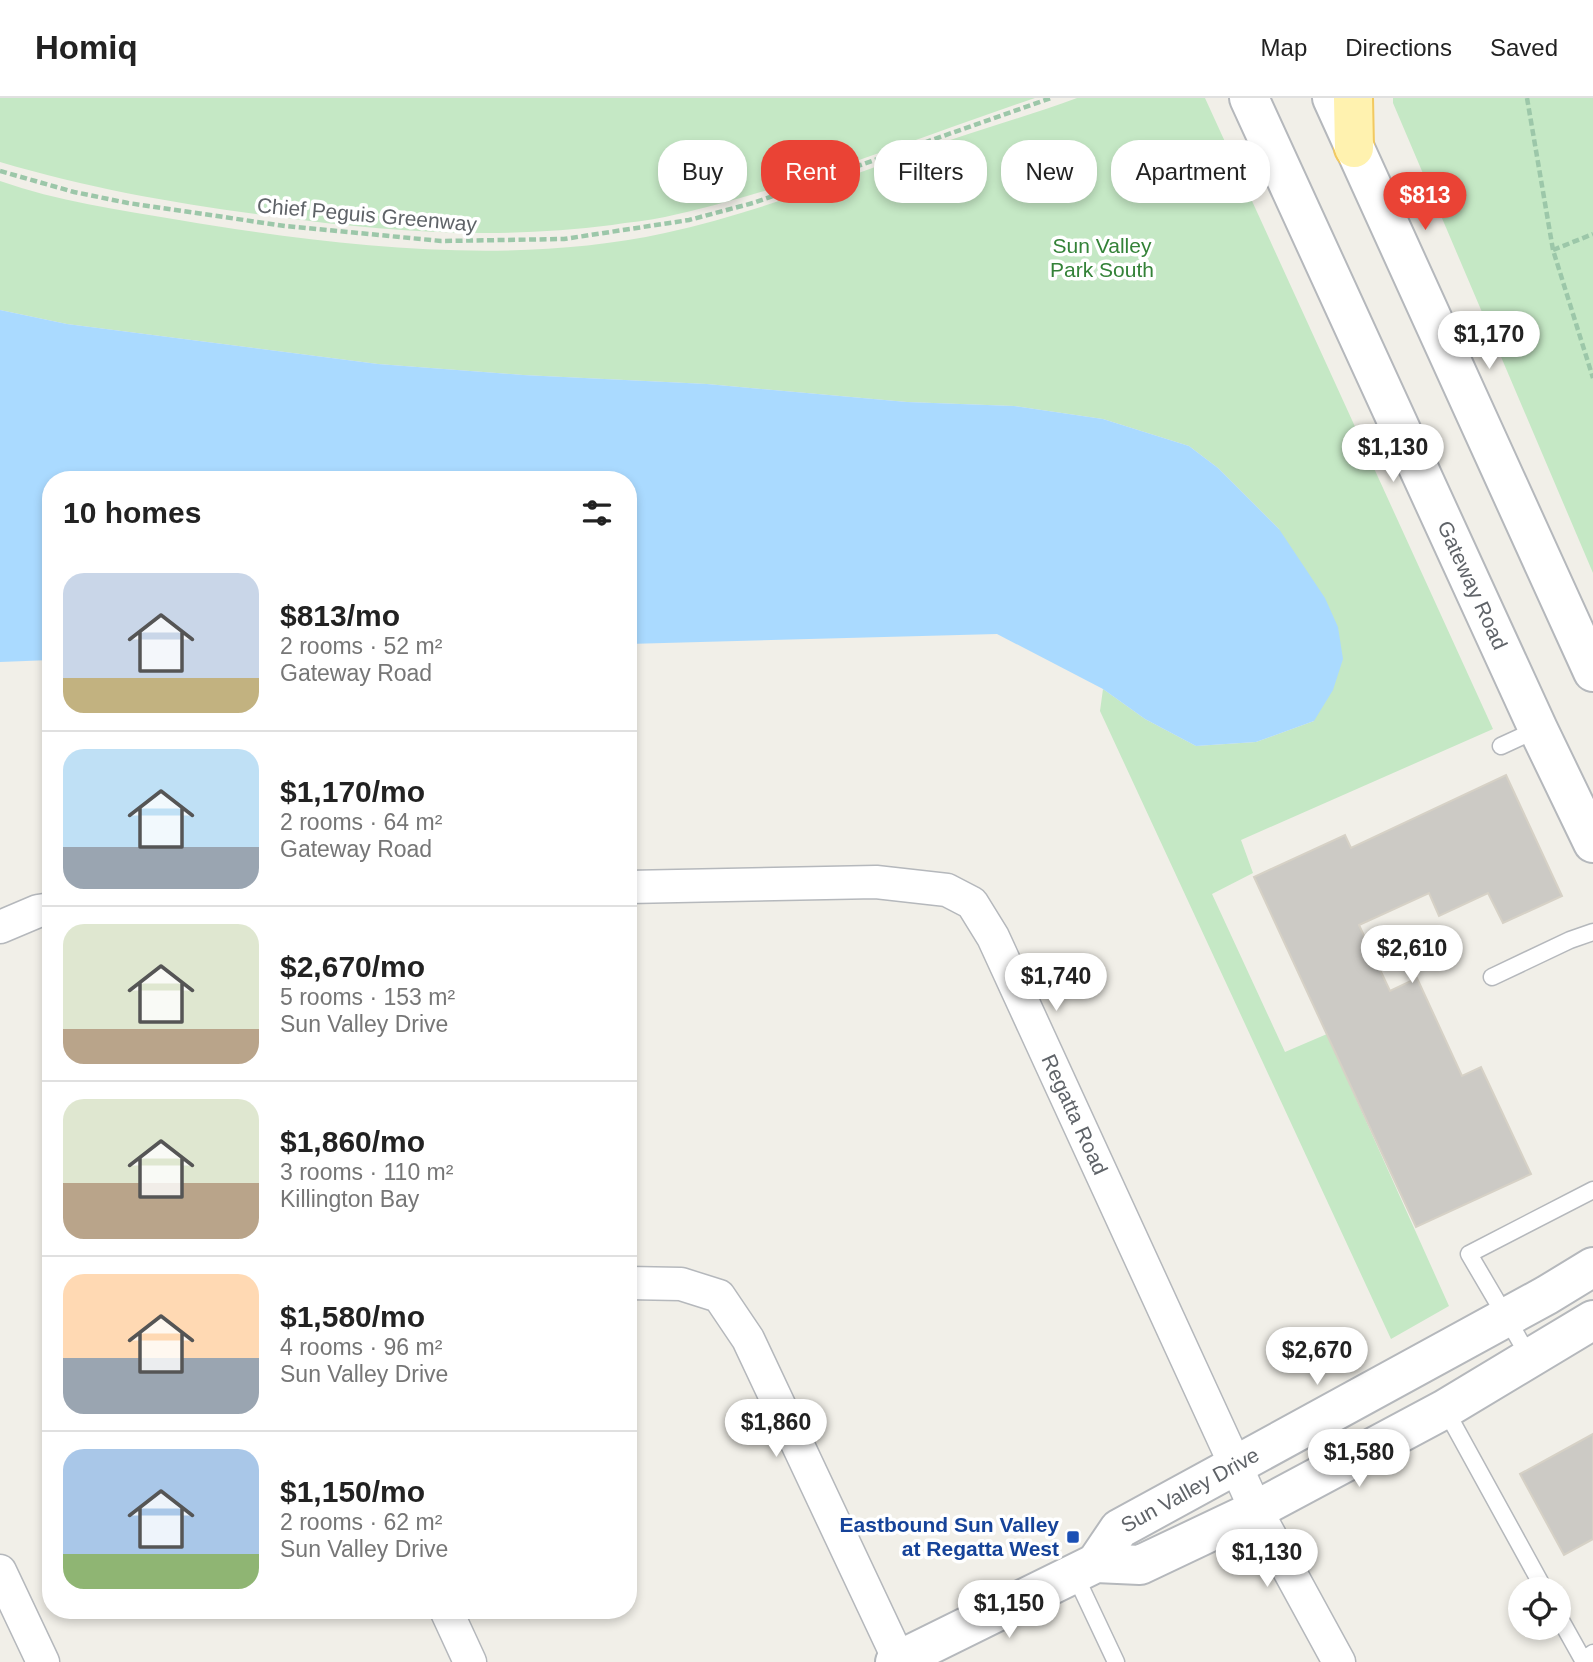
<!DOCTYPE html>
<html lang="en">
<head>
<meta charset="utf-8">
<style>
  body { margin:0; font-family:Arial,sans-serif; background:#f6f6f6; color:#222; height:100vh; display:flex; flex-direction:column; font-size:26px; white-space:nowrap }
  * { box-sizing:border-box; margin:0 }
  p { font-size:23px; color:#767676 }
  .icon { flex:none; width:38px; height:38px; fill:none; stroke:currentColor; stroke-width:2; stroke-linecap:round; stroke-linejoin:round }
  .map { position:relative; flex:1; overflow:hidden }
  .sheet { position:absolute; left:42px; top:373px; width:595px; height:1148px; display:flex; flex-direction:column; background:#fff; border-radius:28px; box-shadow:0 4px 10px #0003 }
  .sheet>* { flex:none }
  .hud { position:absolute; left:658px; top:42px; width:665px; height:63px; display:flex; gap:14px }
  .fabs { position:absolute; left:1508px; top:1479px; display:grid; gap:14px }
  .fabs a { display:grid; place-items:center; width:63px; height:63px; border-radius:50%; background:#fff; box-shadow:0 4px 10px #0003; font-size:35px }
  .price { position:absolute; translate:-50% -60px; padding:0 16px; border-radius:24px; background:#fff; color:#222; font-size:23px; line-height:46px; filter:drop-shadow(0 2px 4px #0008) }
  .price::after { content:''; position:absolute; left:50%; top:42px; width:21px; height:16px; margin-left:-10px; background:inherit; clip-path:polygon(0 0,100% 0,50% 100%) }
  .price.active { background:#ea4335; color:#fff }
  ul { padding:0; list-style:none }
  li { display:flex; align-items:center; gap:21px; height:175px; padding:0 21px }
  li+li { border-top:2px solid #e0e0e0 }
  li span { display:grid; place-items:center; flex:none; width:196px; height:140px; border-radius:21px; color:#555 }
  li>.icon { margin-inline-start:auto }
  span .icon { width:84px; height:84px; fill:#fffc; stroke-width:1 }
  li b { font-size:30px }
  h2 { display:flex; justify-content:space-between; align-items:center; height:84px; padding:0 21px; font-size:30px }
  .tag { padding:0 24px; border-radius:28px; background:#fff; box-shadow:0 4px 10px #0003; font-size:24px; line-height:63px }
  .tag.active { background:#ea4335; color:#fff }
  header { display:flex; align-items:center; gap:42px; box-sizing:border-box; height:98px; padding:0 35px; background:#fff; border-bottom:2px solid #e0e0e0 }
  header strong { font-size:33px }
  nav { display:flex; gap:38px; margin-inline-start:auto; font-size:24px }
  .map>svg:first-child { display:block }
  .green { fill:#c5e8c5 }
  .water { fill:#aadaff }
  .building { fill:#cccac5; stroke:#d6d1c6; stroke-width:2 }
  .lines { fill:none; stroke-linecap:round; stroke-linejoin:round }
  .service-casing { stroke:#b5b8bc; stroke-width:19 }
  .minor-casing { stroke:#b5b8bc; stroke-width:35 }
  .tertiary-casing { stroke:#b5b8bc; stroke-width:42 }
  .primary-casing { stroke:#f2c960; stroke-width:42 }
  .path { stroke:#9cc7a9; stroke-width:4.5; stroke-dasharray:7 3.5; stroke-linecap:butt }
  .service { stroke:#fff; stroke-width:16 }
  .minor { stroke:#fff; stroke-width:32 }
  .tertiary { stroke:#fff; stroke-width:38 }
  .primary { stroke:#fff2af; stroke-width:38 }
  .transit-dot { fill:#1a4fb4; stroke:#fff; stroke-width:2.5 }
  .labels { text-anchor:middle; stroke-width:7; stroke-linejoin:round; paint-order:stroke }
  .street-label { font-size:21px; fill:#5f6368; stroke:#fff }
  .park-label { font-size:21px; fill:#348238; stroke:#fff }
  .transit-label { font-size:21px; font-weight:bold; fill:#164399; stroke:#fff; text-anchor:end }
</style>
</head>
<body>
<header>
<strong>Homiq</strong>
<nav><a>Map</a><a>Directions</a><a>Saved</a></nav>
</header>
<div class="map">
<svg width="1593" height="1564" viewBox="0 0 1593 1564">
  <rect width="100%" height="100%" fill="#f1efe8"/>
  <path class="green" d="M0 0H1035C912 42 792 91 665 119 647 123 629 124 612 127 498 142 385 134 272 118 177 106 92 91 0 64Z
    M1077 0H1205L1493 631 1241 742 1253 775 1212 796 1285 954 1327 936 1449 1208 1391 1241 1100 613 1103 591 1145 621 1196 648 1256 644 1314 623 1279 431 1218 370 1189 348 1103 321 1014 308 907 304 707 286 523 277 378 266 67 226 0 212V83C57 103 119 112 179 122 335 148 509 169 665 135 752 116 836 83 919 53 971 34 1025 19 1077 0Z
    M1393 0H1593V475L1393 5Z"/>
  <path class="water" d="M0 212 67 226 378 266 523 277 707 286 907 304 1014 308 1103 321 1189 348 1218 370 1279 431 1325 500 1338 529 1343 561 1333 592 1314 623 1256 644 1196 648 1145 621 1103 591 997 536 628 546V382H51V562L0 564Z"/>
  <path class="building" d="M1506 677 1562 798 1503 825 1488 795 1439 818 1429 795 1359 827 1390 893 1417 880 1462 978 1481 969 1531 1076 1416 1129 1254 779 1345 737 1351 750Z
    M1593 1336V1441L1564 1457 1520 1376Z"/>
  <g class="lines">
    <g class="service-casing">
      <path id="service" d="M1501 648 1538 631
        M1492 879 1570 842 1593 834
        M1530 1260 1469 1156 1593 1092
        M1445 1311 1544 1491
        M1075 1477 1116 1564
        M1559 1519 1583 1562 1593 1555"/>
    </g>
    <g class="minor-casing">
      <g id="minor">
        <path id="s1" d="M628 789 876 784 947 792 972 805 993 839 1256 1412 1339 1564"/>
        <path d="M0 829 38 813 51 811"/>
        <path d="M628 1185 681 1186 719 1198 748 1241 900 1564"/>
        <path d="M0 1473 43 1564"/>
        <path d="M446 1512 470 1564"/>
      </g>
    </g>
    <g class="tertiary-casing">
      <g id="tertiary">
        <path id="s2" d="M1249 0 1538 631 1593 745"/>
        <path d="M1332 0 1593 574"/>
        <path id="s3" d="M1096 1465 1119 1431 1547 1197 1593 1169"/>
        <path d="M895 1564 1096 1465 1140 1467 1256 1412 1445 1311 1593 1222"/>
      </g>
    </g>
    <g class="primary-casing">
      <path id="primary" d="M1353 0 1354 50"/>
    </g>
    <path class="path" d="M1527 0 1553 152 1593 280
      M0 73 74 94 128 105 285 128 441 143 564 141 689 122 753 105 1051 0
      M1553 152 1593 136"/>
    <use href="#service" class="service"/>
    <use href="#minor" class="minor"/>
    <use href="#tertiary" class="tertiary"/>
    <use href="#primary" class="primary"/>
  </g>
  <rect class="transit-dot" x="1066" y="1432" width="14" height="14" rx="3.5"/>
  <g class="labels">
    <g class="street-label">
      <text transform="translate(367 117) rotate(5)" y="7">Chief Peguis Greenway</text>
      <text dy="7" stroke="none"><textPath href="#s2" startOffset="536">Gateway Road</textPath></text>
      <text dy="7" stroke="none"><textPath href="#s1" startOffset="583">Regatta Road</textPath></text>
      <text dy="7" stroke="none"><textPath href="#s3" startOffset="122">Sun Valley Drive</textPath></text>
    </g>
    <g class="park-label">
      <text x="1102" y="155">Sun Valley<tspan x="1102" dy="24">Park South</tspan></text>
    </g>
    <g class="transit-label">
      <text x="1059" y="1434">Eastbound Sun Valley<tspan x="1059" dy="24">at Regatta West</tspan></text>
    </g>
  </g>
</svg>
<div class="fabs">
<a><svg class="icon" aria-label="locate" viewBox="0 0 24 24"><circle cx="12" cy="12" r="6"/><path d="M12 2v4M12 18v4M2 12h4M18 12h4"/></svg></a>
</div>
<b class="price active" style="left:1425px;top:134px">$813</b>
<b class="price" style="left:1489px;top:273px">$1,170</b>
<b class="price" style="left:1393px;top:386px">$1,130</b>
<b class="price" style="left:1412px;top:887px">$2,610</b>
<b class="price" style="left:1056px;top:915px">$1,740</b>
<b class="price" style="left:1317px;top:1289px">$2,670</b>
<b class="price" style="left:776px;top:1361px">$1,860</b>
<b class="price" style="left:1359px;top:1391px">$1,580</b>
<b class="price" style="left:1267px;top:1491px">$1,130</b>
<b class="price" style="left:1009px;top:1542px">$1,150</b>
<div class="hud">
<a class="tag">Buy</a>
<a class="tag active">Rent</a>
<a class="tag">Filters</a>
<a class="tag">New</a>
<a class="tag">Apartment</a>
</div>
<section class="sheet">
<h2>10 homes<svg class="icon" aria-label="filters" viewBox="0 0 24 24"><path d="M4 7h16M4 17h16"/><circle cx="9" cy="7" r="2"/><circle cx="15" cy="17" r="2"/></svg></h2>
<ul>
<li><span style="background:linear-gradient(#c9d6e8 75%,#c2b280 0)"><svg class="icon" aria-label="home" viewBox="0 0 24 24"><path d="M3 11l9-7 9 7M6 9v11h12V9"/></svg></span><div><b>$813/mo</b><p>2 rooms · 52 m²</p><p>Gateway Road</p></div></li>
<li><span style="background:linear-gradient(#bfe0f5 70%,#9aa5b1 0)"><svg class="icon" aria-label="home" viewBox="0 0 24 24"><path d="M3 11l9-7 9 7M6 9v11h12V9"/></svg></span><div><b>$1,170/mo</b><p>2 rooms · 64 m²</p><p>Gateway Road</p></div></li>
<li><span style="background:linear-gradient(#dfe7d0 75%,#b9a48a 0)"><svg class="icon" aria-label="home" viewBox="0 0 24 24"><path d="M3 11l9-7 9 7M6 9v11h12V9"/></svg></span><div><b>$2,670/mo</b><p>5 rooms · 153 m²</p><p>Sun Valley Drive</p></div></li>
<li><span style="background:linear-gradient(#dfe7d0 60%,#b9a48a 0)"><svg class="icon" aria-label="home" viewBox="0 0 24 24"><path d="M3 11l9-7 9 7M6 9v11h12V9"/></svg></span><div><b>$1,860/mo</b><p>3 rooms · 110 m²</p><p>Killington Bay</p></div></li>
<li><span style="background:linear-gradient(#ffd9b3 60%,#9aa5b1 0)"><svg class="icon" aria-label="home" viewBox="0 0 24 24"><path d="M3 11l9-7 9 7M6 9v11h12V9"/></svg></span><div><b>$1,580/mo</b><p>4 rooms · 96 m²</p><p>Sun Valley Drive</p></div></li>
<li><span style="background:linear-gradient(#a9c7e8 75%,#8fb573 0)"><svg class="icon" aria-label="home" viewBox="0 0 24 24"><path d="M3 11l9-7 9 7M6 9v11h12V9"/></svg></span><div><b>$1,150/mo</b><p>2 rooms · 62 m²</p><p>Sun Valley Drive</p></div></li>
</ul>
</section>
</div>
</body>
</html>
